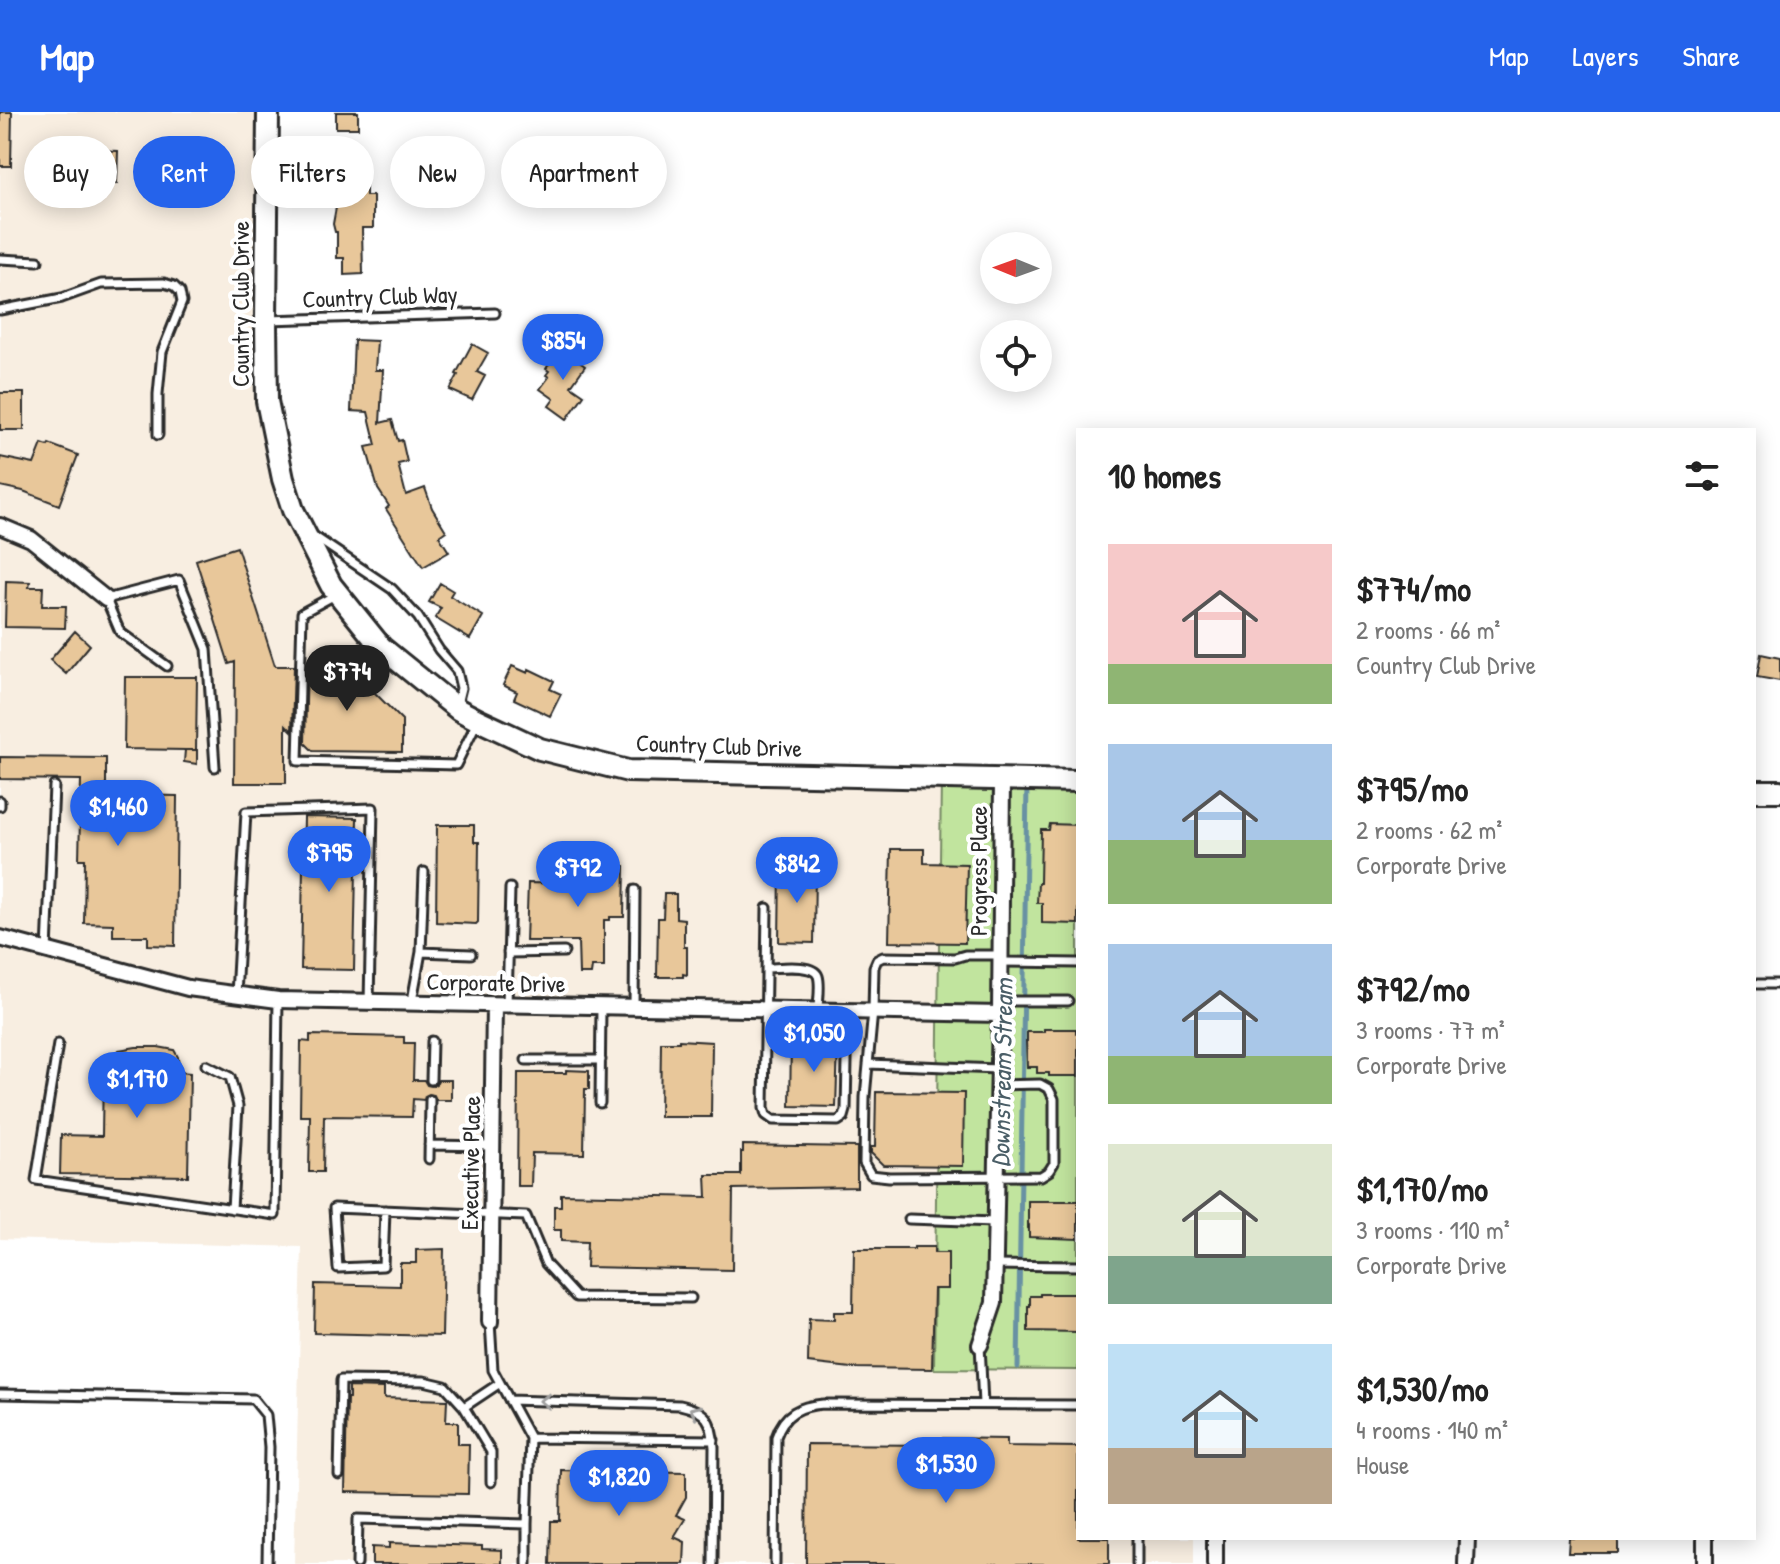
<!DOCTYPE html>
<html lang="en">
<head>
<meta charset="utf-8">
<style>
  body { margin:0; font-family:"Patrick Hand",sans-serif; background:#f6f6f6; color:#222; height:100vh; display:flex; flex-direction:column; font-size:30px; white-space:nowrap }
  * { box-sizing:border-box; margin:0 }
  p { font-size:26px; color:#767676 }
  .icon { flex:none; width:44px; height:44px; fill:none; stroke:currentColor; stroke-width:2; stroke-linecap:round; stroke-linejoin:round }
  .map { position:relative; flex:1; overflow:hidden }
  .side { position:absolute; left:1076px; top:316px; width:680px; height:1112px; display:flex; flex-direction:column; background:#fff; border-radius:0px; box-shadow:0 4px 20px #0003 }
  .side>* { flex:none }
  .hud { position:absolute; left:24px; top:24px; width:760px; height:72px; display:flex; gap:16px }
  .needle { width:52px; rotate:271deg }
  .controls { position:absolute; left:980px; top:120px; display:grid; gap:16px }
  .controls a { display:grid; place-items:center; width:72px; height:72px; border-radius:50%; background:#fff; box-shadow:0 4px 20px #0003; font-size:40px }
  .price { position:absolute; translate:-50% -68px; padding:0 18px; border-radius:28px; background:#2563eb; color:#fff; font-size:26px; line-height:52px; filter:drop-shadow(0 2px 4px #0008) }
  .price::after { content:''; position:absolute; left:50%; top:48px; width:24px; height:18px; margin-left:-12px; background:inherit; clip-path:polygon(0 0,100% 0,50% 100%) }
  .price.active { background:#222; color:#fff }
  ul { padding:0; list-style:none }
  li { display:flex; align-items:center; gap:24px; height:200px; padding:0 32px }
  li span { display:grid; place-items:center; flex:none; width:224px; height:160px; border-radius:0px; color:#555 }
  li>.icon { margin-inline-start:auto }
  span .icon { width:96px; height:96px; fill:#fffc; stroke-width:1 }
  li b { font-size:34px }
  h2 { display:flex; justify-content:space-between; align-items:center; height:96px; padding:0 32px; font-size:34px }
  .tag { padding:0 28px; border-radius:36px; background:#fff; box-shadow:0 4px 20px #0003; font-size:28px; line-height:72px }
  .tag.active { background:#2563eb; color:#fff }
  header { display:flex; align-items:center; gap:48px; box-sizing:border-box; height:112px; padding:0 40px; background:#2563eb; color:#fff }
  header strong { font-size:38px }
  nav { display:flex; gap:44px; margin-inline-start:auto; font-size:28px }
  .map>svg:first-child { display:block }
  .built { fill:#f8eee1 }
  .green { fill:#c1e49e; stroke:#768864; stroke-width:2 }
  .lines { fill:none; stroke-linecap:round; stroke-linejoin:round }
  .stream { stroke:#6891a3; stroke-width:5 }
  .building { fill:#e8c79a; stroke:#2b2b2b; stroke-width:2 }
  .lane-casing { stroke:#2b2b2b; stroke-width:13 }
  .street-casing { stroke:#2b2b2b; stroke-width:20 }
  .secondary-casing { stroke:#2b2b2b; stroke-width:26 }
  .lane { stroke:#fff; stroke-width:7 }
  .street { stroke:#fff; stroke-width:14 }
  .secondary { stroke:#fff; stroke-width:20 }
  .oneway { stroke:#a0a0a0 }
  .labels { text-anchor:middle; stroke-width:8; stroke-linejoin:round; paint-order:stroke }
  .street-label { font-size:24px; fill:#2b2b2b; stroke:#fff }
  .water-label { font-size:26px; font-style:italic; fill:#4a5e67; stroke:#fff }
</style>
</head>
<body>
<header>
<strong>Map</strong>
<nav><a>Map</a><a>Layers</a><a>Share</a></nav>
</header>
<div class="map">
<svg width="1780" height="1452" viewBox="0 0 1780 1452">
  <rect width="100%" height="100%" fill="#fff"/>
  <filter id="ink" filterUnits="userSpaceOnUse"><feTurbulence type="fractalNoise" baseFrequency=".0125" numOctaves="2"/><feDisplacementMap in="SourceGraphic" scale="16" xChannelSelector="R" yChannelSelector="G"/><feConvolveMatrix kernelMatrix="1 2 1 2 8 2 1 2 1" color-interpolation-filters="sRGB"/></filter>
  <g filter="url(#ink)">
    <path class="built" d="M0 0H263L269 296 324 460 427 575 571 647 1078 670V1426H1194V1452H294L302 1135 0 1127Z"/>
    <path class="green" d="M941 665 1078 670V1258L934 1257Z"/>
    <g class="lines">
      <path class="stream" d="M1018 1255 1027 673"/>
    </g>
    <path class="building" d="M0 0H12L11 54H0Z
      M336 0H358V16H336Z
      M90 38 118 39 117 71H89Z
      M336 42H363V73H366V84H373V116H362L363 162 344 163V146H337V120H335L333 112 339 79H336Z
      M354 228 377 229 375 258H383L380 311 392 308 398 329 402 328 407 350 398 352 406 383 425 376 432 396 446 419 439 424 449 440 423 455 386 397 389 394 378 377 366 335 376 333 368 300 351 299Z
      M472 232 488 241 477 260 485 264 472 288 450 278 458 263 456 262Z
      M556 233 585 254 571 274 584 283 567 307 549 294 554 287 540 277 549 265 546 263 549 259 546 257 552 247 548 244Z
      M0 281H24V318H0Z
      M42 332 48 334 49 332 78 343 59 393 23 379 0 374V345L34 352Z
      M237 435 275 554H294L292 619 286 613V671H234L235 550 229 552 196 448Z
      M6 469 30 470 29 475H43L42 494H66L65 516 5 515Z
      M440 471 453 479 450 484 483 504 470 527 435 506 441 496 429 490Z
      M75 519 90 533 66 562 50 548Z
      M1761 542 1780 546V569L1757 565Z
      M307 551H345L402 608V640L313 639 305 631Z
      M512 554 528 561 529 557 554 569 550 577 561 582 550 604 514 587 517 580 503 573Z
      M125 565H197L196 638H186H197V652L184 650 185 638 124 637Z
      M0 645 106 646V678H129V683L177 684 175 834 148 833V824H113V812L84 811 85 747H79L81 668 0 667Z
      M304 705 357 706 354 858 301 857Z
      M1050 712 1078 713V812L1042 811V791H1037L1038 771H1040L1041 718H1049Z
      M437 713H474V730H479L478 810 476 812 436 810Z
      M891 737H924V751L967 752 965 831 889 830Z
      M576 744H601V754H625L624 805H610V808H604V855H592L591 862H579L578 829H526L528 771 576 772Z
      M780 755 815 756 814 831 779 830Z
      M664 782H676V806L684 807V835H687V863L683 862V865H657L658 806H663Z
      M1044 917H1076V921H1078V964H1049V961H1037V955H1027L1026 929H1027V920H1044Z
      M310 923 404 925V931H414L413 968H424L427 973 432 974 436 972 438 968H451V988H436L434 983 429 982 425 984 424 988 413 987 412 1005 324 1004 323 1060H309L310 1004H300L301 929 310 930Z
      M679 928 712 930 711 1005H660L661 930H679Z
      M791 930 838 931 836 995 790 994Z
      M136 935H158L174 938 178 945 179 960 190 961 188 1064 60 1062 61 1023 102 1024 103 958H114V955H116V942L119 938Z
      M566 958 589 959V977H585L584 1042 532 1041 531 1074H517L518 961H566Z
      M876 980 964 981 963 1054 883 1053 871 1041V1035H875Z
      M743 1033 857 1035V1075L733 1077 732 1158 586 1155 587 1130 561 1129V1118H554V1094H561V1082L707 1085 706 1063H741V1040H743Z
      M1028 1089H1078V1127L1029 1125V1114L1028 1115Z
      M914 1135H934V1141H948V1177H934L932 1257 851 1256 808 1251 809 1207 834 1208V1200H853L854 1137H914Z
      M444 1137 442 1224 314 1221 315 1172 400 1174V1151H416V1138Z
      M1040 1182H1078V1220L1028 1219V1194H1030V1184H1040Z
      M349 1275 384 1276V1286L447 1288 446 1310H458V1332H469L468 1382 345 1380 347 1286H349Z
      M937 1326 1007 1327V1334L1078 1335V1426H1109V1452H806L807 1332 937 1333Z
      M561 1358 686 1360V1385L676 1403 685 1407 674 1425 685 1430 684 1452H550L551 1409H560Z
      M1569 1426H1618V1441H1568Z
      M389 1431 482 1434V1437L502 1438V1452H372V1435L389 1436Z"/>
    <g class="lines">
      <g class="lane-casing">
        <path id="lane" d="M0 147 38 149
          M0 198 62 186 101 172 164 171 174 174 180 180 182 190 162 240 158 282V323
          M268 208 495 201
          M312 423 392 477 418 505 439 538 457 559 461 576 457 592
          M335 483 302 501 298 649 456 653 477 610
          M167 554 120 520 106 487 179 468 207 537 215 655
          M0 689V694
          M767 796 764 996 766 1003 773 1008 838 1009 844 1005 846 998 848 900
          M47 839 54 674
          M421 840 471 842
          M508 841 564 840
          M1000 850 1078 851
          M767 856C779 856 813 851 818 864 821 873 818 889 818 898
          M1754 872H1780
          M236 883 246 700 373 696 369 891
          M412 889 421 840 424 760
          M1000 889H1068
          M507 893 510 776
          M634 895 635 778
          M58 932 36 1068 275 1103 278 888
          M526 948H601
          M868 952 998 957
          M206 953 230 965 238 994 232 1097
          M431 968 432 929
          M998 973 1040 972 1049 977 1054 987V1051L1049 1059 1041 1064 889 1065 871 1063 864 1051 865 985 873 899 874 855 877 848 883 845 955 846 965 843H1000
          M600 991 601 895
          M429 1033 491 1034
          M429 1047 430 988
          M385 1098 383 1154 338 1156 334 1096 526 1104 546 1152 576 1185 691 1186
          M909 1107 995 1110
          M995 1153 1078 1154
          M980 1233 983 1292
          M0 1282 253 1287 266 1303 269 1335 267 1452
          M509 1288 680 1293C707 1299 712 1308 714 1335L713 1452
          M530 1326 714 1328
          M339 1363 341 1268 424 1269 445 1274 464 1295
          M491 1370V1340L464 1295 500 1271
          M1137 1426V1452
          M357 1452 358 1407 527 1412 530 1326 493 1258 490 1210
          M527 1452V1412
          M775 1452 776 1325C784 1301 800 1294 823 1292L1078 1293"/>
      </g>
      <g class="street-casing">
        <path id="street" d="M0 414 31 427 106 487
          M0 826 188 876 278 888 1000 902
          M490 1210 494 893
          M980 1233 994 1191 1000 902 1002 667
          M1215 1452V1426
          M1466 1452 1467 1426
          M1705 1452V1426"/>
      </g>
      <g class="secondary-casing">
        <path id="secondary" d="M268 0 266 209 267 289 283 367 293 398 331 473 381 535 459 598 478 608 540 637 628 659 1078 669
          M1754 679H1780"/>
      </g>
      <use href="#lane" class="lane"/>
      <use href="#street" class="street"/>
      <use href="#secondary" class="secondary"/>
    </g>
    <defs><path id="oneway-chevron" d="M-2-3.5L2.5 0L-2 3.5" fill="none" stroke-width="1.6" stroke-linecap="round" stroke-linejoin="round" transform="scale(2)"/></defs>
    <g class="oneway">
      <use href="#oneway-chevron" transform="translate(545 1289) rotate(-178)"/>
      <use href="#oneway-chevron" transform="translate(695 1299) rotate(-155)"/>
    </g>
  </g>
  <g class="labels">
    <g class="street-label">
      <text transform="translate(380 185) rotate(-2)" y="8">Country Club Way</text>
      <text transform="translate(241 192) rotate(-90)" y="8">Country Club Drive</text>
      <text transform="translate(719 634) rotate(2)" y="8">Country Club Drive</text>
      <text transform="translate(979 759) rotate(-90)" y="8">Progress Place</text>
      <text transform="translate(496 871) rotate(1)" y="8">Corporate Drive</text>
      <text transform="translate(471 1051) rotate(-89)" y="8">Executive Place</text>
    </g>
    <g class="water-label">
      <text transform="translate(1002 961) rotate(-89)" y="9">Downstream Stream</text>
    </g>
  </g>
</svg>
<div class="controls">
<a><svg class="needle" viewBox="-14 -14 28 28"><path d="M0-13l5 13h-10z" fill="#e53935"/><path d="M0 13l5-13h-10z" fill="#767676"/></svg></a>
<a><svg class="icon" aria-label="locate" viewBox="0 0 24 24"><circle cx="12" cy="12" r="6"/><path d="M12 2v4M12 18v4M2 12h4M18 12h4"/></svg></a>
</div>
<b class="price" style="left:563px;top:270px">$854</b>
<b class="price active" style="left:347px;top:601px">$774</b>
<b class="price" style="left:118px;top:736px">$1,460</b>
<b class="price" style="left:329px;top:782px">$795</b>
<b class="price" style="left:797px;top:793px">$842</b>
<b class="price" style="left:578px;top:797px">$792</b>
<b class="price" style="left:814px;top:962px">$1,050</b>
<b class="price" style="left:137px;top:1008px">$1,170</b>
<b class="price" style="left:946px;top:1393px">$1,530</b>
<b class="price" style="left:619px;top:1406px">$1,820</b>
<div class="hud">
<a class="tag">Buy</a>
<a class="tag active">Rent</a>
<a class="tag">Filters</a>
<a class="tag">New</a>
<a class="tag">Apartment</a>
</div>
<section class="side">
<h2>10 homes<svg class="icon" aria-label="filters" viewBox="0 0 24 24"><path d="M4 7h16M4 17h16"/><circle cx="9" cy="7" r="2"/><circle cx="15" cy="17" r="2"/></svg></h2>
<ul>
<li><span style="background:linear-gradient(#f6c9c9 75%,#8fb573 0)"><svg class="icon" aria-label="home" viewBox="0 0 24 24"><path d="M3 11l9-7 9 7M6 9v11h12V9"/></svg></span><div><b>$774/mo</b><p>2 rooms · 66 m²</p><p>Country Club Drive</p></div></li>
<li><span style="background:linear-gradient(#a9c7e8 60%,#8fb573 0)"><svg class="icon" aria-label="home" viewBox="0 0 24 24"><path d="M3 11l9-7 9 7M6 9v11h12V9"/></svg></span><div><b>$795/mo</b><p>2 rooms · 62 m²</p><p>Corporate Drive</p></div></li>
<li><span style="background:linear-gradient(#a9c7e8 70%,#8fb573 0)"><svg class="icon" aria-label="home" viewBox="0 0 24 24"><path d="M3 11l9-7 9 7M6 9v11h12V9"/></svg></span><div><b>$792/mo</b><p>3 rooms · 77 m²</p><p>Corporate Drive</p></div></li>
<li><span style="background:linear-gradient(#dfe7d0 70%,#7fa58c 0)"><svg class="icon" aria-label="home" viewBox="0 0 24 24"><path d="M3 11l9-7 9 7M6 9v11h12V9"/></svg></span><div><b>$1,170/mo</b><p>3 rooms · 110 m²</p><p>Corporate Drive</p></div></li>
<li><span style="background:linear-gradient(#bfe0f5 65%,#b9a48a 0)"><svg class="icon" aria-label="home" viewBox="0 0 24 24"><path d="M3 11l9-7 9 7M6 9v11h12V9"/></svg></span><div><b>$1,530/mo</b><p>4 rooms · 140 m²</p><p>House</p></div></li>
</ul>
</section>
</div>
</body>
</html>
